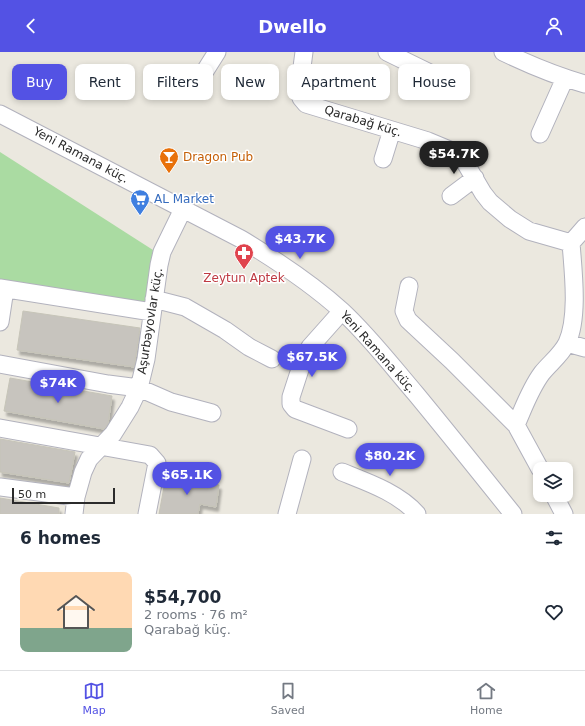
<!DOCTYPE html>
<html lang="en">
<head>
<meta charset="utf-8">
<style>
  body { margin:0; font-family:"DejaVu Sans",sans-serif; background:#f6f6f7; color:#1f2937; height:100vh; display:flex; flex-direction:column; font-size:15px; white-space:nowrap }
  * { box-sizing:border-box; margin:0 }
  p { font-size:13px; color:#747a83 }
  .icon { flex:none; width:22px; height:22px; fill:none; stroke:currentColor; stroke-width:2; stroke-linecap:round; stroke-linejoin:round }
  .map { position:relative; height:462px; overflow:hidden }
  .details { display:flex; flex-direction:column; background:#fff; flex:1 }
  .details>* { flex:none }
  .guide { position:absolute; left:12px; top:12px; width:561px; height:36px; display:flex; gap:8px }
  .buttons { position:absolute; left:533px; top:410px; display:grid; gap:8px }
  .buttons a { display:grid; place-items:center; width:40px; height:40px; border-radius:8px; background:#fff; box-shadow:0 2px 6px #0003; font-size:20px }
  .scale { position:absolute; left:12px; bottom:10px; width:103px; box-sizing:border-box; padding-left:4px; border:2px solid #2b2b2b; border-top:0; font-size:11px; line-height:14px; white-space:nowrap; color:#2b2b2b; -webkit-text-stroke:3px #fff; paint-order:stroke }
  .price { position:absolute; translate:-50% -34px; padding:0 9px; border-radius:14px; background:#5352e4; color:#fff; font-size:13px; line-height:26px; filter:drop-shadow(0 1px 2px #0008) }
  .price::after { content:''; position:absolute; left:50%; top:24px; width:12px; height:9px; margin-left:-6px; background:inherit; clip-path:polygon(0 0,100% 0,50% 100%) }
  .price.active { background:#222; color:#fff }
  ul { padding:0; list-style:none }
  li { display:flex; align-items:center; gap:12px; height:100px; padding:0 20px }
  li+li { border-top:1px solid #e0e1e3 }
  li span { display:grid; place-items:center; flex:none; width:112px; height:80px; border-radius:8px; color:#555 }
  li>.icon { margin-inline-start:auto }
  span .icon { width:48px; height:48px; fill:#fffc; stroke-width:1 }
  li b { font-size:17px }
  h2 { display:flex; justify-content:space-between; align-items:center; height:48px; padding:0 20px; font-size:17px }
  .chip { padding:0 14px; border-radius:8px; background:#fff; box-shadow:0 2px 6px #0003; font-size:14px; line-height:36px }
  .chip.active { background:#5352e4; color:#fff }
  header { display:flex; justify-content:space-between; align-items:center; height:52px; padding:0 20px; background:#5352e4; color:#fff; font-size:18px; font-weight:700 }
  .dock { display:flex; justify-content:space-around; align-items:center; height:56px; border-top:1px solid #e0e1e3; background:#fff; font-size:11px; color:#747a83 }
  .dock a { display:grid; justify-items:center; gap:2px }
  .dock .active { color:#5352e4 }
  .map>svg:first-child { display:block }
  .green { fill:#aadba2 }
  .building { fill:#c7c4be; stroke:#c6c4b8; filter:url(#shadow) }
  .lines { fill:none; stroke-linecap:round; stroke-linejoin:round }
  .minor-casing { stroke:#b2b2bd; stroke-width:19 }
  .minor { stroke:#fff; stroke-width:17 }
  .labels { text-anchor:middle; stroke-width:3; stroke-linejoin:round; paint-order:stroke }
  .street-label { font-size:12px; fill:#2b2b2b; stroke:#fff }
  .food-label { font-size:12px; fill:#c56008; stroke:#fff; text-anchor:start }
  .shop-label { font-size:12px; fill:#366cbe; stroke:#fff; text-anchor:start }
  .health-label { font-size:12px; fill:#be3a42; stroke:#fff }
</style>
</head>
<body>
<header><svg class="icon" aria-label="back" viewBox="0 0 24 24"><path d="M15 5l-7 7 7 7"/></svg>Dwello<svg class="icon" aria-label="person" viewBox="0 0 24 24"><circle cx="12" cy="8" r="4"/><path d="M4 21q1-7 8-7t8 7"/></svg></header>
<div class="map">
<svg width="585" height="462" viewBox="0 0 585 462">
  <defs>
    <filter id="shadow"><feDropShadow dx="2.5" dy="4.5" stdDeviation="1" flood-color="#0004"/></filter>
  </defs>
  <rect width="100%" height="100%" fill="#ebe8df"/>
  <path class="green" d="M0 100 153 198 146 255 0 229Z"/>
  <path class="building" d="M23 259 140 276 134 315 17 298Z
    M10 326 112 344 108 372 104 377 4 359Z
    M0 387 75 400 69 431 0 420Z
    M166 424 219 433 216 455 200 452 198 462H159Z
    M0 446 59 456V462H0Z"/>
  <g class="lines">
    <g class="minor-casing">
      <path id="minor" d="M304 0 299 38 301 46 306 52 428 89 452 99 463 107 483 141 490 150 510 167 529 179 571 191C573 218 579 265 567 291 561 303 550 311 542 321 530 337 524 355 516 373
        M387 0 440 26
        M503 0C530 13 556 24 585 32
        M200 27 217 0
        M0 62 241 187C276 208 311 231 342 259 369 284 392 314 416 342 449 382 481 422 513 462
        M540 82 565 26
        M383 107 392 78
        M451 144 475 126
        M571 191 585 175
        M409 234 404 259 408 268 452 309 516 373 540 417
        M0 236 152 260
        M154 247 185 255 225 278 249 295 272 307
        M342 259 310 295 304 305 291 345V352L295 357 348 377
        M0 270 5 237
        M567 291 585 296
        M0 312 108 332 139 336 171 350 212 361
        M0 376 150 403 157 411 147 462
        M342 420C367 430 399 441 417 462
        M0 435 76 445
        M554 443 564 462
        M74 462 76 445 83 420 89 407 113 382 130 355 139 336 146 307 159 213 162 200 183 157
        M287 462 302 407"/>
    </g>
    <use href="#minor" class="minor"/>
  </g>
  <defs>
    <g id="bar-pin" transform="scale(1)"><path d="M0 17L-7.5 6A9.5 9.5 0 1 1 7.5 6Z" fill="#e8710a" stroke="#fff"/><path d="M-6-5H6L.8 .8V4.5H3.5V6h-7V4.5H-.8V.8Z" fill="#fff"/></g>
    <g id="supermarket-pin" transform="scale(1)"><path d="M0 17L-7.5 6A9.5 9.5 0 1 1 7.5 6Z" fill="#3f7fe0" stroke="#fff"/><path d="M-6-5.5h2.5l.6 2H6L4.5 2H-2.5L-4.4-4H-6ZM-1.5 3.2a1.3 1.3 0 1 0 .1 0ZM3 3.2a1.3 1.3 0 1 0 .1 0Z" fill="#fff"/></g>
    <g id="pharmacy-pin" transform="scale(1)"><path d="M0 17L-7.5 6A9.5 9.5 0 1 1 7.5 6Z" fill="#e0444e" stroke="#fff"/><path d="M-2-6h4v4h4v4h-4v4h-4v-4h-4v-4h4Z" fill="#fff"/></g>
  </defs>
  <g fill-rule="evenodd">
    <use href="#bar-pin" x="169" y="105"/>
    <use href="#supermarket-pin" x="140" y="147"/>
    <use href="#pharmacy-pin" x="244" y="201"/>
  </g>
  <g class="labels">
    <g class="street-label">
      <text transform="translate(363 69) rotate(17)" y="4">Qarabağ küç.</text>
      <text transform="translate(81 103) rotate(28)" y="4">Yeni Ramana küç.</text>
      <text transform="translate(150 269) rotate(-81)" y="4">Aşurbəyovlar küç.</text>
      <text transform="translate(378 300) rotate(48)" y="4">Yeni Ramana küç.</text>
    </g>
    <g class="food-label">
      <text x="183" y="109">Dragon Pub</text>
    </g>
    <g class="shop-label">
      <text x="154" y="151">AL Market</text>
    </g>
    <g class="health-label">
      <text x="244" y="230">Zeytun Aptek</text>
    </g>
  </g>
</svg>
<div class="buttons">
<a><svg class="icon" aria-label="layers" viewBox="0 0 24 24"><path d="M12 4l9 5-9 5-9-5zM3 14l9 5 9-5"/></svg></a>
</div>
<div class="scale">50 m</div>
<b class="price active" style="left:454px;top:123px">$54.7K</b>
<b class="price" style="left:300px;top:208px">$43.7K</b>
<b class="price" style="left:312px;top:326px">$67.5K</b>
<b class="price" style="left:58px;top:352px">$74K</b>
<b class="price" style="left:390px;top:425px">$80.2K</b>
<b class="price" style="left:187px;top:444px">$65.1K</b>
<div class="guide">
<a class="chip active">Buy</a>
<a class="chip">Rent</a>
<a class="chip">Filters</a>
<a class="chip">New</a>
<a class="chip">Apartment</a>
<a class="chip">House</a>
</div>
</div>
<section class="details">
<h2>6 homes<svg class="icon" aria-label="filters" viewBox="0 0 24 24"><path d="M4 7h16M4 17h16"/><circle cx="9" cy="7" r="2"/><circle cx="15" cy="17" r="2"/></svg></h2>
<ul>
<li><span style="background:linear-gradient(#ffd9b3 70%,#7fa58c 0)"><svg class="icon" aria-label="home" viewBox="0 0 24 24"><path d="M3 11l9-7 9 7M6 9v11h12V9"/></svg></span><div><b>$54,700</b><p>2 rooms · 76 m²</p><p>Qarabağ küç.</p></div><svg class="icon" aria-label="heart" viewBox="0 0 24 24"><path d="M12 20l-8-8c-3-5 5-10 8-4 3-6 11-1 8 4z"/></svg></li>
</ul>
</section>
<nav class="dock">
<a class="active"><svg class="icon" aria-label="map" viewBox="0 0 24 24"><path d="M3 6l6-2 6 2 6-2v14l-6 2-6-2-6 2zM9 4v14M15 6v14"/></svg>Map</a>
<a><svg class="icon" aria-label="saved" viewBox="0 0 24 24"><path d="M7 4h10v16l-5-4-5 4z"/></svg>Saved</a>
<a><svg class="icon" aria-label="home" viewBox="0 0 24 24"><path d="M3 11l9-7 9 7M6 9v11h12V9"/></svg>Home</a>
</nav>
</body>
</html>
